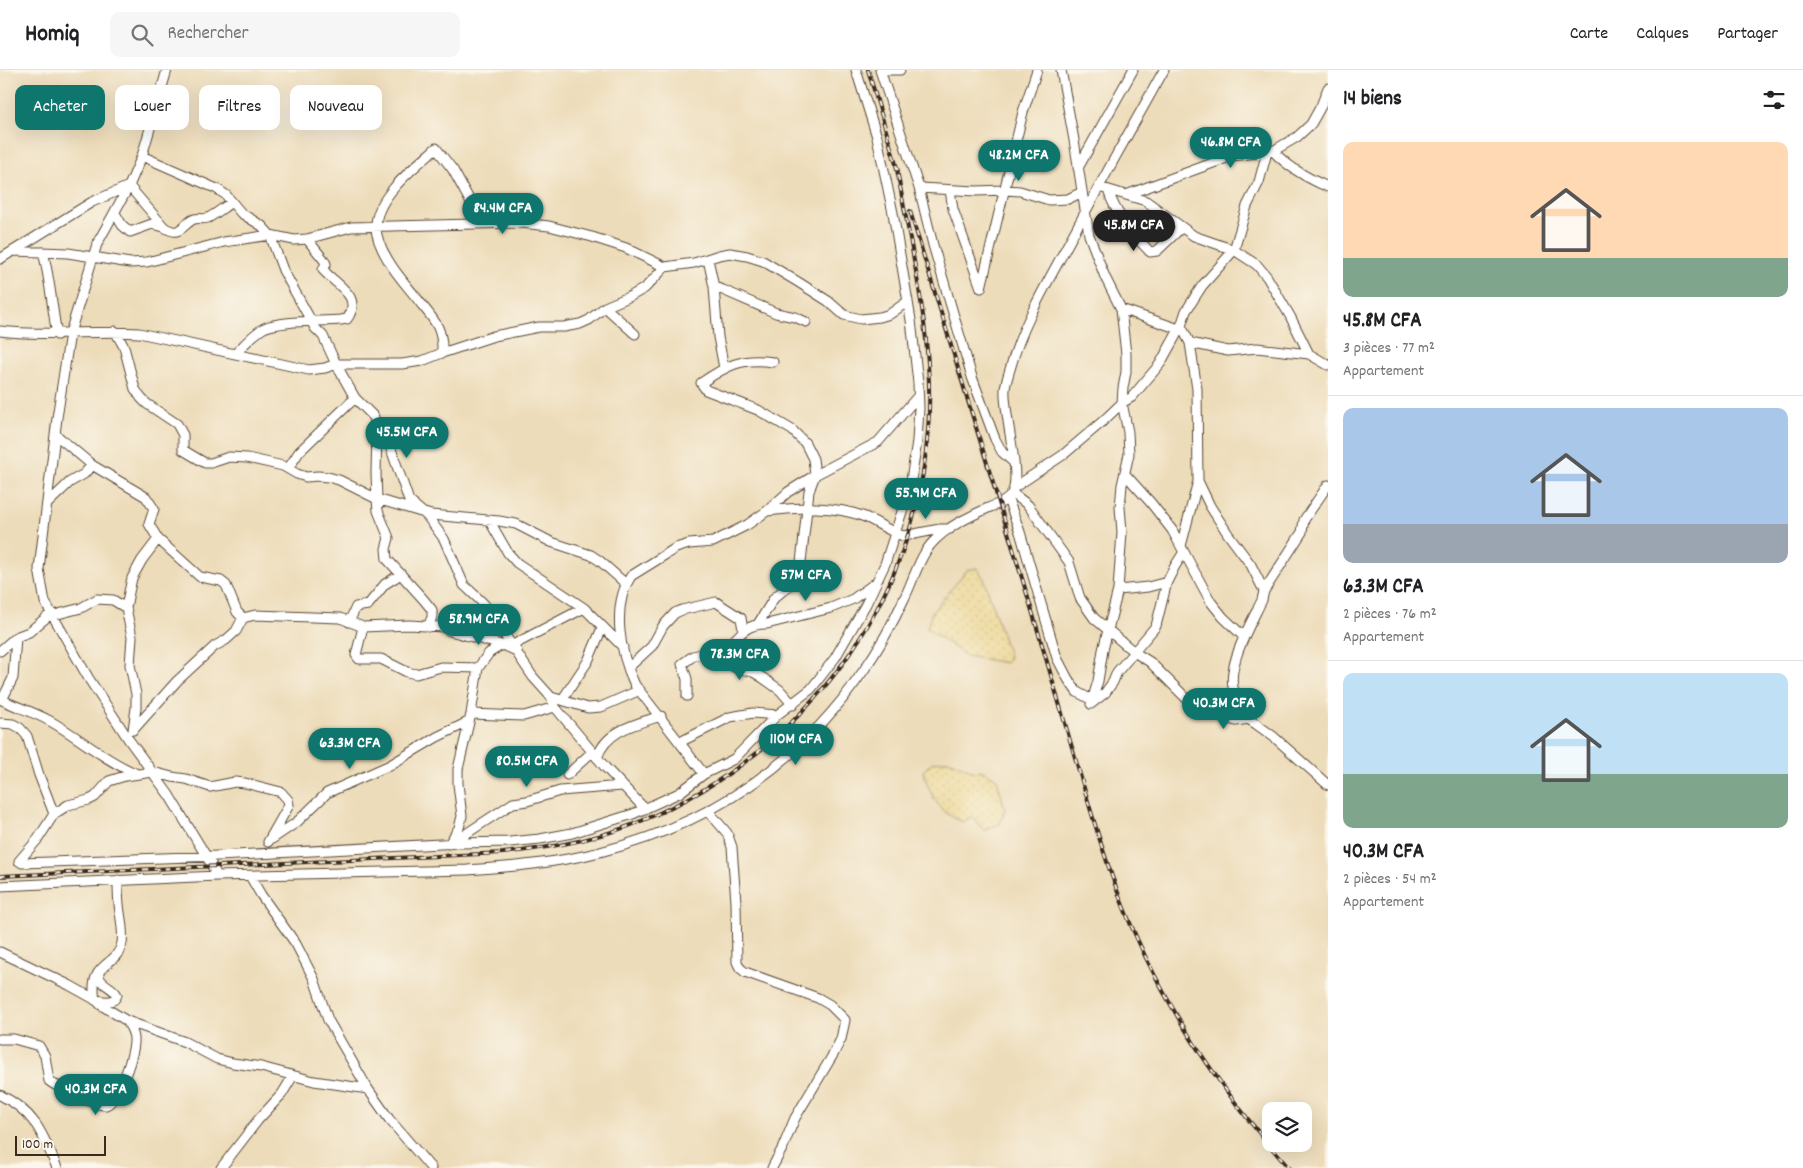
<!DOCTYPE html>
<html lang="fr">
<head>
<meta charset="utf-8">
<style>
  body { margin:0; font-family:Dekko,sans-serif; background:#f6f6f6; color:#202124; height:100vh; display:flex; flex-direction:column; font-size:19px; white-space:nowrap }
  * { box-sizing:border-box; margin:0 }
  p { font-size:16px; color:#757577 }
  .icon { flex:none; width:28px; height:28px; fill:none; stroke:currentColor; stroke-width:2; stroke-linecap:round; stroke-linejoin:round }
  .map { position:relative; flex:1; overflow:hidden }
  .drawer { display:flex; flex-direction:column; background:#fff; width:475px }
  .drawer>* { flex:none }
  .top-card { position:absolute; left:15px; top:15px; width:475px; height:45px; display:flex; gap:10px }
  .buttons { position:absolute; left:1262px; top:1032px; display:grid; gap:10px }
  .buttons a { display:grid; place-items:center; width:50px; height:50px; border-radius:10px; background:#fff; box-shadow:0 5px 20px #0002; font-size:25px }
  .scale { position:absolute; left:15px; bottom:12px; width:91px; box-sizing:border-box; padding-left:5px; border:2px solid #3b2a1e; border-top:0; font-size:14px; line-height:18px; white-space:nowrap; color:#3b2a1e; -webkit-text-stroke:4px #fbf7ec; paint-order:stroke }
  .price { position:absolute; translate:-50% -42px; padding:0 11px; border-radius:18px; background:#0f766e; color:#fff; font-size:16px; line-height:32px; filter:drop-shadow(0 1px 2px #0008) }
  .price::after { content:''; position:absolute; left:50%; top:30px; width:15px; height:11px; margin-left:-8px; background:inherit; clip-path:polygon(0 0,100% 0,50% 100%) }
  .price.on { background:#222; color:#fff }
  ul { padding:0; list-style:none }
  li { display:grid; align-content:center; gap:10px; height:265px; padding:0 15px }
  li+li { border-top:1px solid #e0e0e0 }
  li span { display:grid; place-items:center; height:155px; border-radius:10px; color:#555 }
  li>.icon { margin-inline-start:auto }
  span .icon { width:90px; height:90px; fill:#fffc; stroke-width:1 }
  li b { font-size:21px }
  h2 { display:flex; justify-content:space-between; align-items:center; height:60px; padding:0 15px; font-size:21px }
  .tag { padding:0 18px; border-radius:10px; background:#fff; box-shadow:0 5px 20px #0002; font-size:18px; line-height:45px }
  .tag.on { background:#0f766e; color:#fff }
  header { display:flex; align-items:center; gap:30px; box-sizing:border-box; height:70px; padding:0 25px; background:#fff; border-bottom:1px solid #e0e0e0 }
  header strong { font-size:24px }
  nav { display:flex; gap:28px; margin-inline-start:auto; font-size:18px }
  .search { width:350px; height:45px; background:#f6f6f6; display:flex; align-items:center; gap:12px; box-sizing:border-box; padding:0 18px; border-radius:10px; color:#757577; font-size:19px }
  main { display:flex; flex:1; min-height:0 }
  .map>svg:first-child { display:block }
  .sand { fill:url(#sand-dots); stroke:#94825e }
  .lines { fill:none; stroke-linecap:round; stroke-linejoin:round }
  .minor-casing { stroke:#564535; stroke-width:11 }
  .minor { stroke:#fff; stroke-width:9 }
  .rail-casing { stroke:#3b2a1e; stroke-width:4 }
  .rail { stroke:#fbf7ec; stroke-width:2; stroke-dasharray:5.5; stroke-linecap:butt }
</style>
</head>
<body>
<header>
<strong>Homiq</strong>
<div class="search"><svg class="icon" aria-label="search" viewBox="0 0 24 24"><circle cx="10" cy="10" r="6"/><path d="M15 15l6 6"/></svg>Rechercher</div>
<nav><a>Carte</a><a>Calques</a><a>Partager</a></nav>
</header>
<main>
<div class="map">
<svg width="1328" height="1098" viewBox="0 0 1328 1098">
  <defs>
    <pattern id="sand-dots" width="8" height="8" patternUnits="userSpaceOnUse" patternTransform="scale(1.25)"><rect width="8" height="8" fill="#eeda9e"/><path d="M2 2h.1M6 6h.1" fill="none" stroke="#cdbb88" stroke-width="1.8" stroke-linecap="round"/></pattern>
  </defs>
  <rect width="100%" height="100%" fill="#fbf7ec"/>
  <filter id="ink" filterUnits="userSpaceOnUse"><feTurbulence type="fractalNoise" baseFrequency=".02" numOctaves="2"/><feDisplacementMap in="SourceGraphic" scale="10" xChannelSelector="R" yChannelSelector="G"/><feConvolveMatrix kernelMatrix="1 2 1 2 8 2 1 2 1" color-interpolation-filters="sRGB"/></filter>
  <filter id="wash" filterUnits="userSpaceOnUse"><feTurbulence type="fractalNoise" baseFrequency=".0096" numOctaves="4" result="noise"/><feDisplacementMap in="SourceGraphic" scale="20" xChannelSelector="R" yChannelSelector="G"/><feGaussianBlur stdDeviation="1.12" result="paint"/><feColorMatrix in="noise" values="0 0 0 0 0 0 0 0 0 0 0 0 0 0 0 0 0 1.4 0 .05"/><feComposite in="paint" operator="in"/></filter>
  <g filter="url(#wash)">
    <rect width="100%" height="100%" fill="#eddcb9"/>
    <path class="sand" d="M977 498 984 509 1009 586 1006 593 966 586 927 558 932 542 967 500Z
      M949 690 975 702 981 700 997 709 1005 739 1000 754 984 761 972 746 964 752C938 744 930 724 923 701L933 692Z"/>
  </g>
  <g filter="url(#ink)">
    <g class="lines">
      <g class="minor-casing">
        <path id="minor" d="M167 0 142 86 129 116 97 174 70 263 57 348 39 499 45 532 89 609 129 670 169 725 211 794 217 806
          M880 0 919 118 933 175 972 307 995 369 1002 382 1013 392
          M882 0H900
          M1061 0 1074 70 1089 165 1105 207 1121 239 1126 284V302L1123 318 1122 333 1128 362 1129 384 1122 415 1120 437 1122 462 1118 520 1103 580 1098 611 1091 634
          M1273 81C1287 96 1309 109 1328 117
          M142 86 217 119 226 125 241 143 262 156 270 165 283 200 315 258 323 266 336 294 355 328 374 347 377 361 390 376 409 431 427 446 433 454 444 469 464 515 484 534 533 607 551 627 555 637 605 697 645 739
          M1078 98 1133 0
          M129 116 164 157C179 167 181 157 192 150 197 147 203 150 208 148 216 144 224 137 232 132
          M1099 117 1126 125 1232 86 1273 81 1297 67 1311 54 1321 36 1328 18
          M919 118 976 121 1005 120 1020 121 1049 130 1068 129 1082 122
          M950 120 953 139 981 218
          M1108 120C1115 144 1133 164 1150 182L1157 181 1181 158
          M1126 125 1146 131 1194 166 1234 180 1257 195 1267 207 1290 246 1309 284 1328 295
          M115 143 122 155 130 162 152 154 164 157
          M14 181 68 183 130 193 147 192 224 172 270 165 294 170 307 169 351 157 521 153 549 156 592 167 626 178 665 197 694 193 719 185 730 183 747 186 763 191 798 212 828 231 844 245 861 249 880 247 890 244 908 231
          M43 182C50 209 52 237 57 265
          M0 189 92 132 129 116
          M708 189 714 217 718 267 724 298
          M714 217 723 220 776 243 795 247 806 252
          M981 218 1023 42 1037 0
          M605 237 635 264
          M1121 239 1179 259
          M0 261C47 267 93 260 139 263L309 300 325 298 336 294H402L422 291 442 283 494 266 539 257H564L580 254 589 250 605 237 631 226 645 218 665 197
          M115 261 124 277 135 319 141 328 147 334 177 354 183 365V380L205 393H211L229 387 247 388 283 396 297 404 306 407 318 406 328 407 339 410 377 429 431 445 499 451 516 454 551 472 591 485 600 491 626 514
          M1190 273 1228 281 1257 278 1309 284
          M442 283C443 260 436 252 422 235 411 220 397 206 388 190 382 180 375 166 376 154 378 125 416 96 436 78L453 100 482 153
          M235 284C244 275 253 264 264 258 281 250 321 252 341 250L347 249C363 227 338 216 324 201L323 199 326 194 324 190 307 169
          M377 361 376 403 377 429 378 441 389 468 386 479 387 489 424 530 432 540V547L428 557
          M55 364 92 395 146 427 154 439 149 454 158 469 200 507 221 511 226 515 237 542 243 548
          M288 399 299 382 355 328
          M1125 404 1151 433 1172 460 1211 532 1223 547 1244 567
          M1198 411 1210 436 1228 464 1251 495 1264 521 1262 530C1251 553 1228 592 1233 617 1235 628 1243 639 1248 649
          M1015 417 1063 385 1102 352 1122 333 1132 327 1160 294 1181 256 1186 241 1202 216 1234 180 1247 136 1259 112 1267 82
          M1012 423 1028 435 1069 492 1080 528 1094 548 1134 582 1150 592 1192 634 1213 645 1236 651 1248 649 1256 654 1274 667 1328 715
          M1008 429 1020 462 1057 588 1068 609 1077 622 1092 630
          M47 434 70 412 84 404 92 395
          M767 441C799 437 834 435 865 447 875 451 894 464 904 466L940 459H950
          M489 450 508 483 517 493 584 538 623 577
          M1181 476 1198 411 1197 319 1190 273 1181 256
          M1118 520 1148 517 1167 512
          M1264 521 1302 462 1304 450 1328 415
          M349 552 356 537 368 535 385 514 401 504
          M758 554 774 528 792 513 800 501 809 421 815 405 813 389 805 373 792 360 758 340 706 320 701 313C726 296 741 287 773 292
          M363 557 356 585 359 589H381L407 602 416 604 441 597 478 598
          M513 575 584 538
          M0 581 16 567 29 562 47 547 81 538 97 529 113 530 126 538
          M718 587C736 572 741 553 767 554L831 538 853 529 874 514
          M628 598 652 576 663 556 675 543 682 540 716 532 741 548 743 560
          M687 626V609L682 594 693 586 702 584 718 587 736 598 753 602 763 608 780 620 793 635
          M551 627 588 638 601 637 640 620
          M0 629C16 637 34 642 50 651 79 667 104 690 135 703
          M2 630 13 608 16 567
          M562 630 588 591 602 558
          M1091 634 1105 623 1113 612 1117 602 1156 556 1167 512 1175 496 1184 482
          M471 644 524 646 555 637
          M0 653 13 654 20 658 27 666 39 705 54 744
          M134 659 177 611 215 576 226 570 236 561 243 548 255 545 340 548 363 557 409 555 443 557 450 561 502 575 517 581
          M133 660 136 638V624L130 595 132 567 126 538 128 527 132 508 142 490 158 469
          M680 672 730 647 753 643 777 645
          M597 688C606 660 636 654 661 646
          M704 704 635 615C620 584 611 536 631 506L676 478 689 474 713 472 747 455 767 441 788 422 815 405 878 372 918 326
          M567 705 592 682
          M709 742 727 763 732 777 736 832 737 892 740 898 745 902 818 928 830 935 845 950 841 969 834 983 795 1048 783 1077 772 1098
          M272 769 297 752 327 723 390 695 437 667 468 652
          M268 772 289 735 288 730 281 722 245 713 235 712 210 717 186 709 172 707 153 702 125 706 109 711 95 727 89 730 68 735 54 744 38 769 19 791 22 793 218 786 459 773 510 772 540 769 572 763 633 744 679 723 704 704 734 689 777 645 811 619 835 588 866 534 885 494 910 417 917 371 919 338 918 313 911 250 893 143 877 67 856 0
          M452 773 513 733 527 731 560 721 622 716
          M449 774 459 758 462 746 458 714V699L471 644 478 598 489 583 502 575
          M250 806 261 825 296 874 314 909 328 950 368 1019 389 1049 431 1098
          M0 816 217 806 467 800C511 797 557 793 600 782 710 754 800 694 864 600 879 578 893 553 904 529 912 513 917 495 926 481 939 460 967 448 988 438 997 434 1008 432 1012 423 1022 406 1003 342 1005 319 1006 311 1009 303 1011 296 1023 253 1047 214 1068 174 1099 116 1131 58 1164 0
          M0 882 69 915 96 930 101 935 127 951 185 972 217 989 233 993 261 997 314 1011 368 1019
          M95 930C88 891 117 898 122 873 124 860 120 847 119 834 118 826 118 818 118 810
          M96 930C104 931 114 934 117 925 112 915 98 915 99 903
          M0 969H14L39 976 45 986 49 1011C57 1017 97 1037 106 1035 119 1031 135 982 134 969 134 962 130 957 127 951
          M0 1025C35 1042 43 1064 57 1098
          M221 1098 258 1050 282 1024 293 1006"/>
      </g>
      <use href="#minor" class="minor"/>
      <g class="rail-casing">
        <path id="rail" d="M868 0 898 101
          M910 141C950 271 990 401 1029 531 1045 584 1060 637 1076 691 1089 734 1101 778 1117 820 1155 923 1217 1017 1289 1098
          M0 806 503 783C552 778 601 769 646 749 805 681 916 534 928 360 935 273 911 180 896 94"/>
      </g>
      <use href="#rail" class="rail"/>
    </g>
  </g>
</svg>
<div class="buttons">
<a><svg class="icon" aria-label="layers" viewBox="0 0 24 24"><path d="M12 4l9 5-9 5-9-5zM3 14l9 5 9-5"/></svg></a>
</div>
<div class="scale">100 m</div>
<b class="price" style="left:1231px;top:99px">46.8M CFA</b>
<b class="price" style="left:1019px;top:112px">48.2M CFA</b>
<b class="price" style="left:503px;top:165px">84.4M CFA</b>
<b class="price on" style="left:1134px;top:182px">45.8M CFA</b>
<b class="price" style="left:407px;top:389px">45.5M CFA</b>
<b class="price" style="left:926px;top:450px">55.9M CFA</b>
<b class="price" style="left:806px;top:532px">57M CFA</b>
<b class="price" style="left:479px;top:576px">58.9M CFA</b>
<b class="price" style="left:740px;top:611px">78.3M CFA</b>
<b class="price" style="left:1224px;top:660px">40.3M CFA</b>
<b class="price" style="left:796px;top:696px">110M CFA</b>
<b class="price" style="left:350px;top:700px">63.3M CFA</b>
<b class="price" style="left:527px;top:718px">80.5M CFA</b>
<b class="price" style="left:96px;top:1046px">40.3M CFA</b>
<div class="top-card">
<a class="tag on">Acheter</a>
<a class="tag">Louer</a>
<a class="tag">Filtres</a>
<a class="tag">Nouveau</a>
</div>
</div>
<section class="drawer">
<h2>14 biens<svg class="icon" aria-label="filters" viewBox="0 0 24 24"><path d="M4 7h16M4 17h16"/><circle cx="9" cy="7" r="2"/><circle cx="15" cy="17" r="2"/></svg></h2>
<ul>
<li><span style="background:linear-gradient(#ffd9b3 75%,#7fa58c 0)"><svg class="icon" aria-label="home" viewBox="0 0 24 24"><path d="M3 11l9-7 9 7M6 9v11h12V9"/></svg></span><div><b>45.8M CFA</b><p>3 pièces · 77 m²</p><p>Appartement</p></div></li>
<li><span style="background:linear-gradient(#a9c7e8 75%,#9aa5b1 0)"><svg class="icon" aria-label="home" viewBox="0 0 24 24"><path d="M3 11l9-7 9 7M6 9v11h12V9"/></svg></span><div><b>63.3M CFA</b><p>2 pièces · 76 m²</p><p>Appartement</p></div></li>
<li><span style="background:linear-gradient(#bfe0f5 65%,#7fa58c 0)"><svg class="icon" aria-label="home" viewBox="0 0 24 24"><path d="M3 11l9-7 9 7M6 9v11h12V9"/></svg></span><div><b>40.3M CFA</b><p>2 pièces · 54 m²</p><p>Appartement</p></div></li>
</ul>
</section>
</main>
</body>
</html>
